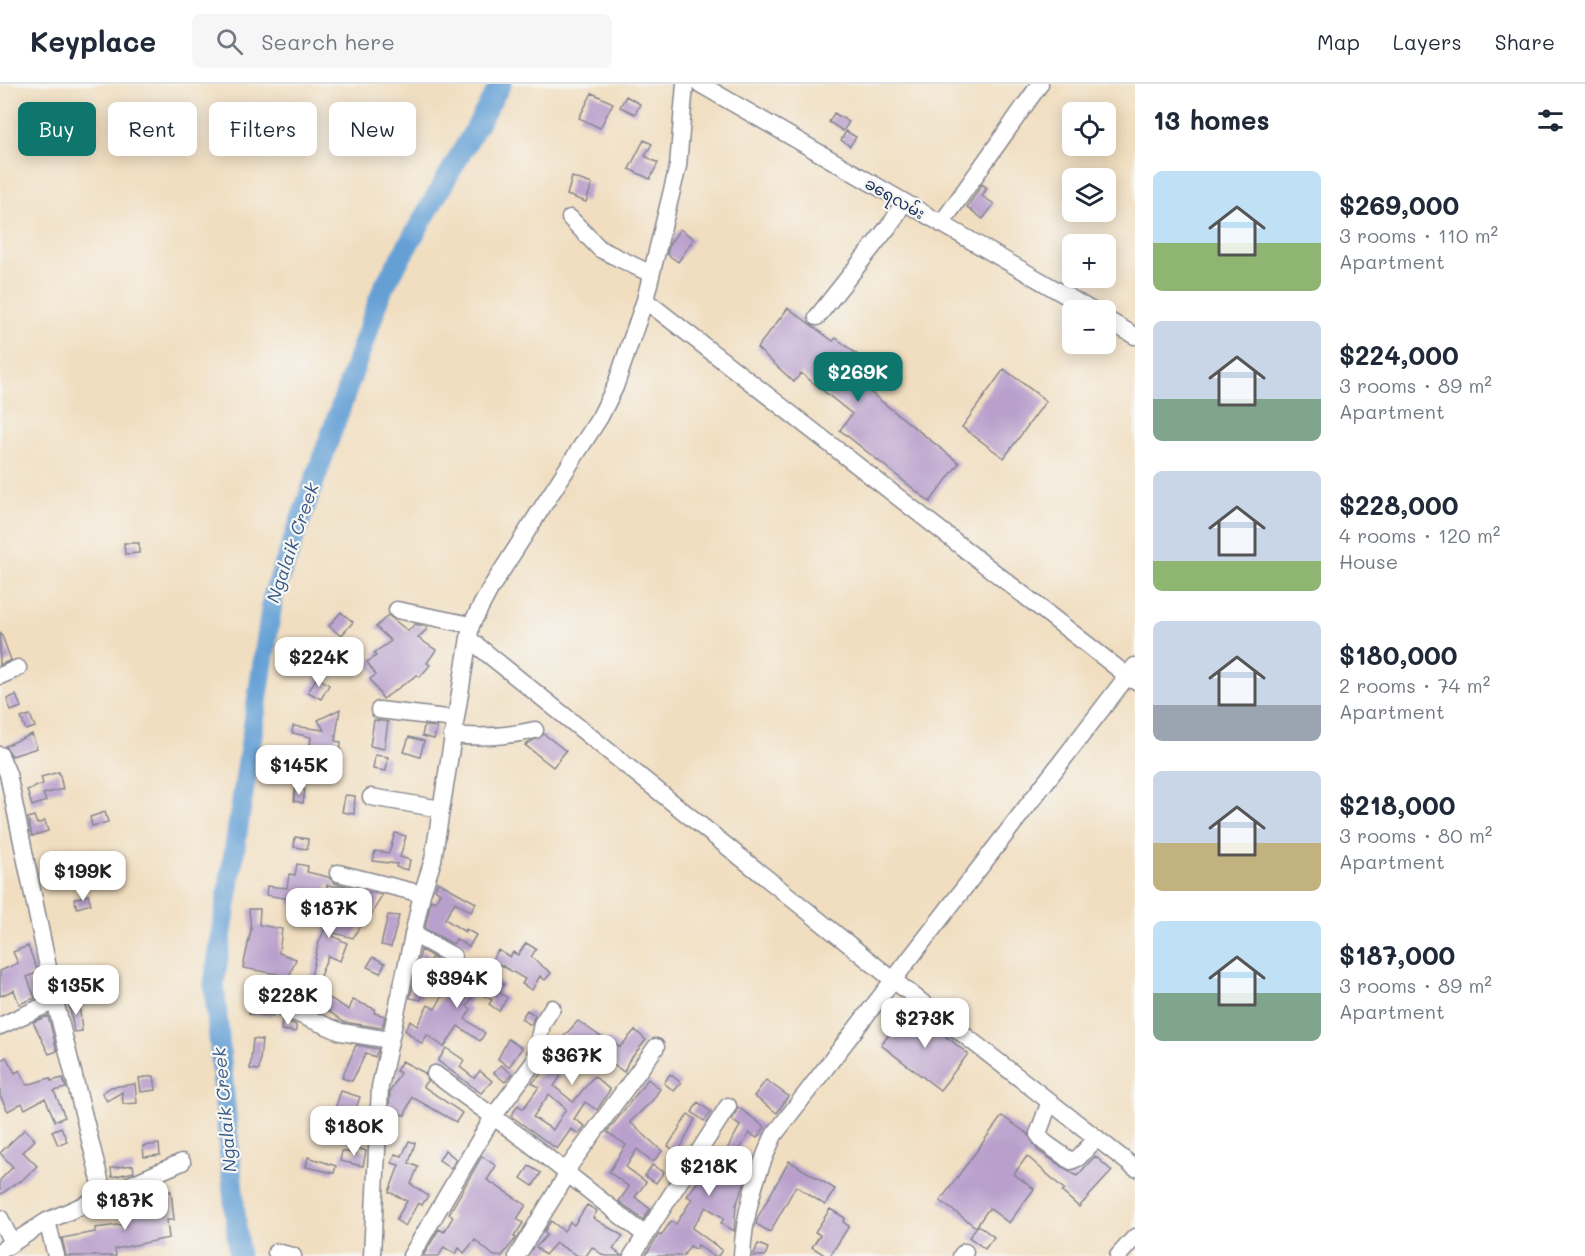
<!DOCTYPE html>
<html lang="en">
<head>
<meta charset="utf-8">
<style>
  body { margin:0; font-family:Mali,"Noto Sans Myanmar",sans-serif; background:#f6f6f7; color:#1f2937; height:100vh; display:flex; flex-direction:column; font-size:22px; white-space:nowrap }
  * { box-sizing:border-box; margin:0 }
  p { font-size:20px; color:#747a83 }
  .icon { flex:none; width:33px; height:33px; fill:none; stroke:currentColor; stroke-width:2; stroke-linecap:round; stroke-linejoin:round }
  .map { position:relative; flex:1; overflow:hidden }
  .drawer { display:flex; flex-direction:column; background:#fff; width:450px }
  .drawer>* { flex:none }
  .top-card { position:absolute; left:18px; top:18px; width:570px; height:54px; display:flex; gap:12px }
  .controls { position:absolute; left:1062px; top:18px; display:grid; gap:12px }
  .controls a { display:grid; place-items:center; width:54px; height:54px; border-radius:9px; background:#fff; box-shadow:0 3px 15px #0003; font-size:30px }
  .price { position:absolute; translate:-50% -51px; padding:0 14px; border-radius:12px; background:#fff; color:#222; font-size:20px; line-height:39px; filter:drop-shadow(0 2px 3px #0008) }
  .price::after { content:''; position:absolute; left:50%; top:36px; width:18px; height:14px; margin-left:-9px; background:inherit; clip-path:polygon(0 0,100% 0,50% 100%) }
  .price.active { background:#0f766e; color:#fff }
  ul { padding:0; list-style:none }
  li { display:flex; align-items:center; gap:18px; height:150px; padding:0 18px }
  li span { display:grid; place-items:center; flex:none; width:168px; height:120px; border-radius:9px; color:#555 }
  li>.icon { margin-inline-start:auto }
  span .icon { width:72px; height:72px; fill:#fffc; stroke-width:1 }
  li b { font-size:26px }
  h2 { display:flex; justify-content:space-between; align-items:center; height:72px; padding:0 18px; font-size:26px }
  .tag { padding:0 21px; border-radius:9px; background:#fff; box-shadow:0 3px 15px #0003; font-size:21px; line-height:54px }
  .tag.active { background:#0f766e; color:#fff }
  header { display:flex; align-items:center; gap:36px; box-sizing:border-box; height:84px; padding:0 30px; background:#fff; border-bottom:2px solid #e0e1e3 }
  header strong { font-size:28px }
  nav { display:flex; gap:33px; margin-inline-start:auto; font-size:21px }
  .search { width:420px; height:54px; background:#f6f6f7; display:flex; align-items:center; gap:15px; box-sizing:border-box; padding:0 21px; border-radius:9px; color:#747a83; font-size:22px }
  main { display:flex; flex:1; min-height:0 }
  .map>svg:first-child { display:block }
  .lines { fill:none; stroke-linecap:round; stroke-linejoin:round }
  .river { stroke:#65a0d5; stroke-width:21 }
  .building { fill:#b9a0cc; fill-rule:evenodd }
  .minor-casing { stroke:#86868f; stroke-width:19 }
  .minor { stroke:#fff; stroke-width:16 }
  .labels { text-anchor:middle; stroke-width:4.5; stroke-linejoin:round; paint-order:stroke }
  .street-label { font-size:16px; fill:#1b2f5e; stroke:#f6f6f2 }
  .water-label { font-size:18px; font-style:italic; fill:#355788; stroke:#f6f6f2 }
</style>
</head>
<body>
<header>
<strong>Keyplace</strong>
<div class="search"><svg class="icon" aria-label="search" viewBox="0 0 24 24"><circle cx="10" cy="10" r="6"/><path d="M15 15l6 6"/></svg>Search here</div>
<nav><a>Map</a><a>Layers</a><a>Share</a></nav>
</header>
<main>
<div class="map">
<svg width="1135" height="1172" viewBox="0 0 1135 1172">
  <rect width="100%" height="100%" fill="#f6f6f2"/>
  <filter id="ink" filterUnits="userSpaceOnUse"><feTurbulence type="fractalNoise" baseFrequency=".0167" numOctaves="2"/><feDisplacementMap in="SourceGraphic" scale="12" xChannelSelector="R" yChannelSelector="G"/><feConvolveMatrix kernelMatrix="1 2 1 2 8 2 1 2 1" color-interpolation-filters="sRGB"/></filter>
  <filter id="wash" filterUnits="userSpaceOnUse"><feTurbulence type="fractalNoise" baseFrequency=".008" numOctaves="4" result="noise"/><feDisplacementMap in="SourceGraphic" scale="24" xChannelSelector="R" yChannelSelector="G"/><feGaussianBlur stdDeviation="1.35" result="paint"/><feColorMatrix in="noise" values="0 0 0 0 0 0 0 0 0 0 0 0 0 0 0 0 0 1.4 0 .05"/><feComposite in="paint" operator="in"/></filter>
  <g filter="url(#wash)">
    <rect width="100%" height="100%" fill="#f1dec0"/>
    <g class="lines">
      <path class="river" d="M239 1172 214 900 273 513 383 204 501 0"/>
    </g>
    <g id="blocks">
      <path class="building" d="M592 9 613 19 600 44 579 34Z
        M626 12 640 20 635 30 620 23Z
        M834 29 849 38 843 47 829 38Z
        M846 47 856 53 850 62 841 56Z
        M644 56 652 60 645 72 658 79 650 95 629 85Z
        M572 93 592 100 586 118 567 111Z
        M982 100 987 104 982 112 994 120 983 135 967 123Z
        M680 145 694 155 678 178 667 170 670 159Z
        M788 224 833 257 836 254 869 280 856 297 959 379 930 418 840 346 852 330 801 289 794 298 757 264Z
        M1004 285 1046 317 1004 374 962 343Z
        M124 459H139V469L125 470Z
        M341 528 353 538 341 552 329 542Z
        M388 531 408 547 415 540 426 543 428 544 418 554 436 566 427 579 430 581 420 593 417 591 383 615 370 595 376 591 367 578 376 572 374 569 391 557 376 543Z
        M1 549 11 576 0 581V550Z
        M317 593 329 601 321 615 308 608Z
        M16 611 21 623 11 627 7 615Z
        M340 625 335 657 341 658 339 676 309 671 311 653 292 649 293 642 324 646 318 636Z
        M30 631 35 643 26 646 21 634Z
        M374 636 388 638 384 665 370 662Z
        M424 642 437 643 434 655 422 652Z
        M32 650 37 664 12 672 5 662Z
        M544 650 566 667 553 683 525 661Z
        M409 653 424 657 420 673 404 668Z
        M375 671 388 673 386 687 373 685Z
        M59 688 63 705 43 710 46 717 32 722 27 706 43 700 41 693Z
        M295 705 305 706 303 719 294 717Z
        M345 711 355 712 354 730 342 728Z
        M105 728 108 738 92 742 90 733Z
        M34 732 37 740 45 737 48 747 32 752 28 734Z
        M395 749 406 752 400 773 410 776 408 786 396 783 397 780 373 777 375 767 389 769Z
        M295 753 308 755 307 765 294 763Z
        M297 780 308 782 307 788 328 793 335 799 353 804 327 801 323 821 355 834 369 808 382 811 368 837 364 835 353 854 334 849 333 852 347 859 340 877 328 872 315 905 349 926 353 916 375 925 374 929 385 932 382 944 344 938 314 917 311 924 300 919 309 902 318 861 328 836 313 831 316 822 289 820V815L266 811 267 802 287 804 289 790 295 791Z
        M438 798 476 819 471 828 455 818 445 835 465 848 466 845 476 851 469 863 456 855 453 860 425 845 431 816 435 818 440 809 435 805Z
        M88 811 91 820 77 824 74 815Z
        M249 825H260L259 841 282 845 279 869 296 875 286 901 275 898 278 890 243 884 251 846Z
        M388 831 399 832 391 863 381 861Z
        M526 859 536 865 531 873 551 889 545 896 540 892 532 906 522 900 525 895 492 876 498 866 510 873 513 868 518 871Z
        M28 862 38 888 27 893 35 914 19 920 14 906 0 912V887L18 879 13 868Z
        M421 866 437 875 431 874 422 894 428 896 421 916 410 914Z
        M373 873 385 879 380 889 367 883Z
        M458 885 478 897 483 889 504 900 499 908 507 914 499 927 489 920 492 916 476 907 467 922 471 925 465 935 485 949 480 957 458 942 444 963 427 951 422 960 405 946 410 937 417 942 428 921 435 925Z
        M79 918 82 947 74 948 69 919Z
        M251 919 257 920 273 932 249 930Z
        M910 924 968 970 940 1006 881 961Z
        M527 926 535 931 531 941 521 935Z
        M48 932 57 967 49 970 33 938Z
        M282 935 296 941V948L281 946Z
        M578 937 607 957 609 954 620 963 635 946 646 956 628 978 624 988 607 976 598 988 588 980 598 968 577 954 558 990 561 992 554 1002 573 1018 594 992 610 1006 597 1026 585 1018 574 1035 585 1042 579 1050 571 1045 557 1065 511 1032 518 1021 523 1025 539 1003 532 999 548 983 565 951ZM549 1010 566 1025 553 1046 533 1033Z
        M253 955 262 956 259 986 250 985Z
        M508 955 522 964 509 983 498 975Z
        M356 961 378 965 375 973 366 969 352 997 342 994Z
        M446 964 464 976 460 983 474 994 480 987 492 997 481 1009 438 977Z
        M6 973 15 989 20 986 27 1001 50 994 51 997 63 994 66 1004 54 1007 65 1033 55 1037 45 1014 25 1025 22 1019 8 1027 0 1012V977Z
        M402 977 425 989 427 997 423 1002 462 1029 456 1038 412 1013 405 1031 389 1029 390 1007 400 989 396 987Z
        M501 981 512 990 505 998 494 989Z
        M670 990 681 999 674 1007 664 999Z
        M154 992 156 1006 141 1008 139 994Z
        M648 995 660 1005 652 1017 630 1038 662 1067 653 1078 637 1065 626 1083 646 1098 635 1113 650 1125 643 1136 619 1117 629 1103 609 1088 626 1061 607 1048Z
        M766 996 788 1012 777 1029 754 1012Z
        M135 1000 137 1019 123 1020 122 1008 107 1017 102 1009 111 1003Z
        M341 1007 360 1013 354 1030 336 1022Z
        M698 1018 711 1028 704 1037 692 1028Z
        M738 1023 765 1043 757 1054 749 1049 729 1085 732 1087 730 1089 745 1098 736 1121 734 1147 721 1139 724 1134 706 1123 692 1144 722 1166 718 1172H713L698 1161 696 1165 690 1162 683 1172H645L659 1150 661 1152 671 1137 676 1140 692 1115 687 1112 699 1096 695 1093 709 1072 719 1079 740 1042 732 1036Z
        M688 1030 695 1035 678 1069 668 1062Z
        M1002 1032 1028 1050 1038 1067 1077 1092 1095 1072 1112 1087 1079 1123 1062 1108 1065 1106 1027 1072 1014 1090 1034 1105 1009 1139 989 1124 976 1143 940 1117Z
        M61 1043 67 1057 58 1061 52 1047Z
        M25 1045 35 1056 23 1068 37 1082 20 1098 19 1097 0 1111V1096L13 1083 0 1069Z
        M409 1057 415 1059 409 1079 418 1083 411 1100 428 1112 422 1121 418 1119 405 1142 396 1136 407 1117 389 1108 399 1081 392 1079 395 1070 402 1072Z
        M159 1060 160 1071 144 1073 143 1062Z
        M357 1064 366 1067 363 1082 340 1077 342 1067 356 1070Z
        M445 1066 456 1075 451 1084 439 1076Z
        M482 1072 496 1082 487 1096 526 1121 517 1135 523 1139 514 1153 516 1154 502 1172H494L475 1156 464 1169 459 1164 455 1170 444 1163 439 1172H423L439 1145 444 1148 453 1133 449 1130Z
        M308 1073 336 1082 334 1089 306 1083Z
        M789 1077 835 1105 825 1121 796 1102 770 1148 756 1140 758 1133Z
        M133 1081 134 1088 112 1093 111 1084Z
        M652 1081 664 1088 656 1099 645 1092Z
        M529 1082 541 1089 533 1102 521 1094Z
        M171 1107 174 1136H167L169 1154 115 1165 116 1172H66L62 1154 95 1148V1144L126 1140 124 1131 153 1128 151 1109Z
        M587 1121 597 1127 593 1134 623 1152 613 1165 622 1172H604L592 1163 586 1172H578L556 1159 545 1171 536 1163 547 1151 544 1148 551 1137 564 1147 570 1138 574 1141Z
        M830 1125 845 1134 843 1138 849 1142 830 1172H826L812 1163 820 1151 815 1148Z
        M978 1141 994 1153 985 1165 969 1153Z
        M758 1160 768 1164 765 1172H753Z"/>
    </g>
  </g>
  <g filter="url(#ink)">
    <use href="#blocks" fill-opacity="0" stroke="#86868f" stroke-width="1.5"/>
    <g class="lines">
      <g class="minor-casing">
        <path id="minor" d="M700 0 1091 226
          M570 134 600 165 651 190
          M941 140 1040 0
          M645 216 1134 597
          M817 233 893 137 903 119
          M1106 235 1135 252
          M397 526 471 541
          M469 555 892 895 1135 1084
          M0 592 18 584
          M379 626 455 635
          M452 651C481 654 506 653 535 646
          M0 671 8 690 55 917 104 1112
          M371 713 441 725
          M338 789 422 810
          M413 850 453 872
          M267 917 341 948 390 956
          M0 942 55 917
          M435 990 529 1059 645 1151
          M1050 1017 1038 1050 1044 1058 1071 1077 1078 1074 1097 1054
          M0 1134 12 1159
          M47 1137 56 1172
          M0 1167 47 1137 182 1078
          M276 1168 293 1172
          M372 1172 380 1003 422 810 433 776 471 541 490 505 600 333 615 303 645 216 678 82 685 0
          M411 1172 493 1033 534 978 542 940 552 924
          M517 1172 568 1089 570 1081 656 963
          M632 1172 728 1022
          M742 1172C744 1130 756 1089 774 1051L1135 582
          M961 1172 965 1168
          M1118 1172 1135 1153"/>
      </g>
      <use href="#minor" class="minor"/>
    </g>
  </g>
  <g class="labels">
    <g class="street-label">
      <text transform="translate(895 114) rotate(30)" y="6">ခရေလမ်း</text>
    </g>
    <g class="water-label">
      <text transform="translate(293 459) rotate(-71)" y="6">Ngalaik Creek</text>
      <text transform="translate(225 1026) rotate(-95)" y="6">Ngalaik Creek</text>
    </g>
  </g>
</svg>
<div class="controls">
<a><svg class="icon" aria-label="locate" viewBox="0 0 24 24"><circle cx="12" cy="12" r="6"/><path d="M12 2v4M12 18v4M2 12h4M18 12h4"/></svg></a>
<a><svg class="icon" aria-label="layers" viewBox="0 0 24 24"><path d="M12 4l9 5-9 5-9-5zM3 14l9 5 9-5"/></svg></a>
<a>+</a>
<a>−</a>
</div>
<b class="price active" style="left:858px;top:319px">$269K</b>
<b class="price" style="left:319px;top:604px">$224K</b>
<b class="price" style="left:299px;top:712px">$145K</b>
<b class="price" style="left:83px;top:818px">$199K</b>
<b class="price" style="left:329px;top:855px">$187K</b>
<b class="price" style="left:457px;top:925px">$394K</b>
<b class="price" style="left:76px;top:932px">$135K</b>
<b class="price" style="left:288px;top:942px">$228K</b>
<b class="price" style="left:925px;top:965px">$273K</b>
<b class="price" style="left:572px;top:1002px">$367K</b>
<b class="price" style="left:354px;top:1073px">$180K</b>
<b class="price" style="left:709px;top:1113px">$218K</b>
<b class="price" style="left:125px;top:1147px">$187K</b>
<div class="top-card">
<a class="tag active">Buy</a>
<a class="tag">Rent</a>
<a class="tag">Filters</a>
<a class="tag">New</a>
</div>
</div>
<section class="drawer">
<h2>13 homes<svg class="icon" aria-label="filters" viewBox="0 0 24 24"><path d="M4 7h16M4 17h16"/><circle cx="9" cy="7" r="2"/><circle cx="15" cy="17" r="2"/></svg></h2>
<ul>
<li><span style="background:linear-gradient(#bfe0f5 60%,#8fb573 0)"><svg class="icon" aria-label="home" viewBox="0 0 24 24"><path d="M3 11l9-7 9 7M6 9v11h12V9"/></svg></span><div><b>$269,000</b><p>3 rooms · 110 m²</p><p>Apartment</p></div></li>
<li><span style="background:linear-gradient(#c9d6e8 65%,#7fa58c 0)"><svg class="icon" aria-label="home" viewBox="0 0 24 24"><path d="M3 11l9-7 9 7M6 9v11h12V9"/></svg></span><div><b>$224,000</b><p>3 rooms · 89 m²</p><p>Apartment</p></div></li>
<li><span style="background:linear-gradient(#c9d6e8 75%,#8fb573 0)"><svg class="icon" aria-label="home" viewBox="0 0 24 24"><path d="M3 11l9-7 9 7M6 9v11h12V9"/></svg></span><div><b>$228,000</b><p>4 rooms · 120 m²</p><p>House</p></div></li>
<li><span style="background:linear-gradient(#c9d6e8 70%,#9aa5b1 0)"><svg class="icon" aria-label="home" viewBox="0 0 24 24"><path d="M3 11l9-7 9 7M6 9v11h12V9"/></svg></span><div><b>$180,000</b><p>2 rooms · 74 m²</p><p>Apartment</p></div></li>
<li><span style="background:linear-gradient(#c9d6e8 60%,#c2b280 0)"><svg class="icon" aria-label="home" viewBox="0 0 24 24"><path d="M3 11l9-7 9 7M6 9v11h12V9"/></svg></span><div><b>$218,000</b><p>3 rooms · 80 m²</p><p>Apartment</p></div></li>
<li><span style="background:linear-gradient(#bfe0f5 60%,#7fa58c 0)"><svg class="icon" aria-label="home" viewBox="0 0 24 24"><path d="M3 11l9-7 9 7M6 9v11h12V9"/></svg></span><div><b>$187,000</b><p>3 rooms · 89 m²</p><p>Apartment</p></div></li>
</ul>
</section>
</main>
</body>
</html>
